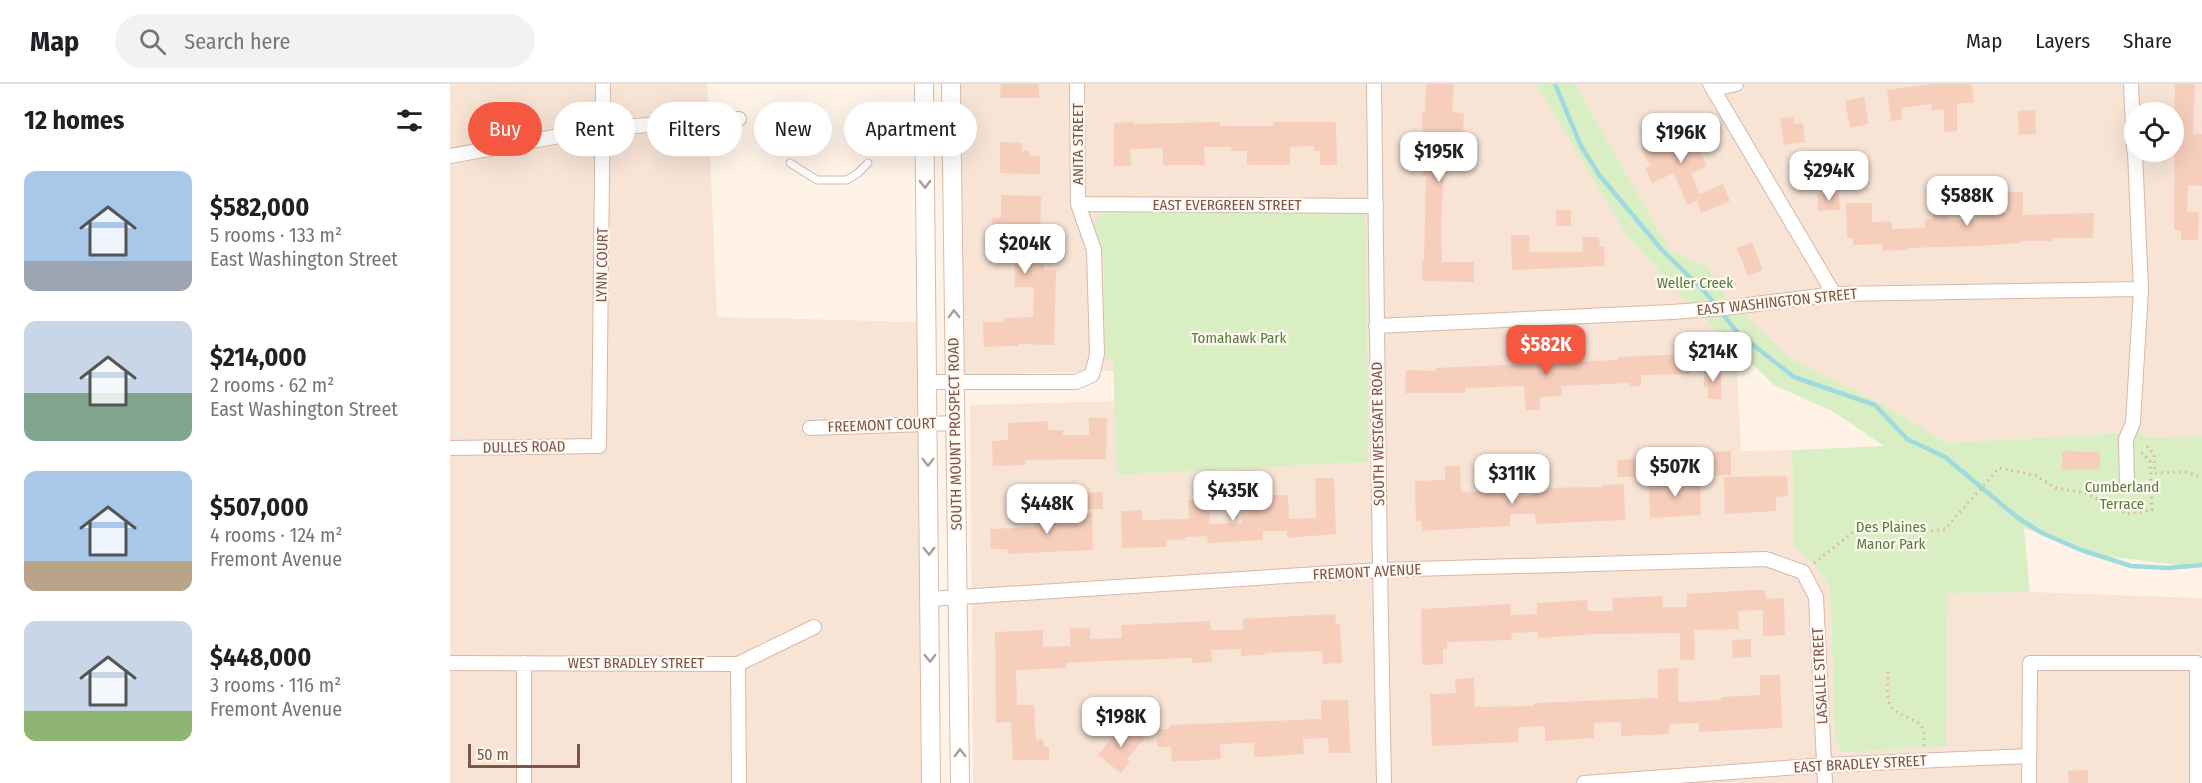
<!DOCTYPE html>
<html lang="en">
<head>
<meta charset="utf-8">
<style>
  body { margin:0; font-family:"Fira Sans Condensed",sans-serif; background:#f2f2f2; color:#202124; height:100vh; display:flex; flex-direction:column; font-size:22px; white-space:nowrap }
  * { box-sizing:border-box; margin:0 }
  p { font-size:20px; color:#757577 }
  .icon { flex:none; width:33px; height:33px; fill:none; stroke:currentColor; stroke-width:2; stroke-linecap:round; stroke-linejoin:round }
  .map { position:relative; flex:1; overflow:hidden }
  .panel { display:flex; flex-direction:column; background:#fff; width:450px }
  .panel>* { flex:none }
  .guide { position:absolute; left:18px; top:18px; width:570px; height:54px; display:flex; gap:12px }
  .buttons { position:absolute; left:1674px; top:18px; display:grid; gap:12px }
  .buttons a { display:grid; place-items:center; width:60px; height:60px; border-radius:50%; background:#fff; box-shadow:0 6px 24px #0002; font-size:30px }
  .scale { position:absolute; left:18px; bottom:15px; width:112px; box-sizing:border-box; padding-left:6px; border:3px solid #7c5648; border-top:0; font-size:16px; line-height:21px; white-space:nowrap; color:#7c5648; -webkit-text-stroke:4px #fff8f0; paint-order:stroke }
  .price { position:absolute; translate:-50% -51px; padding:0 14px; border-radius:12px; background:#fff; color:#222; font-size:20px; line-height:39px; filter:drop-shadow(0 2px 3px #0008) }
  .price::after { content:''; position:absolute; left:50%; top:36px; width:18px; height:14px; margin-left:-9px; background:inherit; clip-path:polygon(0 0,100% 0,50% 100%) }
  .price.selected { background:#f55840; color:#fff }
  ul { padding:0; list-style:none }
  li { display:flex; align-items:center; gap:18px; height:150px; padding:0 24px }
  li span { display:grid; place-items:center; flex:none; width:168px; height:120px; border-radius:12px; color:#555 }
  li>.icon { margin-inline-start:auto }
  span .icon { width:72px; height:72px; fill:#fffc; stroke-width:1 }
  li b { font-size:26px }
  h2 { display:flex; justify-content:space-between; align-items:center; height:72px; padding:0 24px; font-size:26px }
  .tag { padding:0 21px; border-radius:27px; background:#fff; box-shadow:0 6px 24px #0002; font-size:21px; line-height:54px }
  .tag.selected { background:#f55840; color:#fff }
  header { display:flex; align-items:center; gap:36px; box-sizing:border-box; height:84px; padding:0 30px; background:#fff; border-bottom:2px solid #e0e0e0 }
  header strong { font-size:28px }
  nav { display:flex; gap:33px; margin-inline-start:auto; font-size:21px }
  .search { width:420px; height:54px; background:#f2f2f2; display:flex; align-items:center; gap:15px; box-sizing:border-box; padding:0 21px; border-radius:33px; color:#757577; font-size:22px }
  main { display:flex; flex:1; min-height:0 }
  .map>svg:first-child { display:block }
  .residential { fill:#f7e4d5; fill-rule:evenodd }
  .green { fill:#d9efc3 }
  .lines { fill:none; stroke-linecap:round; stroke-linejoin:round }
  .stream { stroke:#9edade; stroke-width:4.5 }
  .building { fill:#f7cebc }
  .lane-casing { stroke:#d3b9ab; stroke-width:9 }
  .street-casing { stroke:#d3b9ab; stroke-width:16 }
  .secondary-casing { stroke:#d9bbaa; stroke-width:20 }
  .path { stroke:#ddb19e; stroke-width:3; stroke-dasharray:1.5 4.5; stroke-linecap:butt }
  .lane { stroke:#fff; stroke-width:7 }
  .street { stroke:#fff; stroke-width:14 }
  .secondary { stroke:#fff; stroke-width:18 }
  .oneway { stroke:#b09a91 }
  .labels { text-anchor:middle; stroke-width:4.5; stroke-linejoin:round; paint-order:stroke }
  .street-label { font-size:15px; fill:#7c5648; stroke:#fff8f0 }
  .park-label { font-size:15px; fill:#557d3c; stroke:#fff8f0 }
</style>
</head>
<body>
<header>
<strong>Map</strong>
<div class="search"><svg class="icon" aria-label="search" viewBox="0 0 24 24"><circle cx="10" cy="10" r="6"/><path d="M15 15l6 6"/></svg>Search here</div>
<nav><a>Map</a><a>Layers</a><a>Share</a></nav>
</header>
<main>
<section class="panel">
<h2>12 homes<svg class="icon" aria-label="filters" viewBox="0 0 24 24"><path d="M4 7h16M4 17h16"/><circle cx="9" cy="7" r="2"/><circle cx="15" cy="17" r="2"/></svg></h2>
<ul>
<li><span style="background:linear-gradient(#a9c7e8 75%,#9aa5b1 0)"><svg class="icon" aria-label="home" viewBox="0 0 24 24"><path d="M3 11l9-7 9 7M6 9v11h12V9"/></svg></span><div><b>$582,000</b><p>5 rooms · 133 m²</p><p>East Washington Street</p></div></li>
<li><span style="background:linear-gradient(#c9d6e8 60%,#7fa58c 0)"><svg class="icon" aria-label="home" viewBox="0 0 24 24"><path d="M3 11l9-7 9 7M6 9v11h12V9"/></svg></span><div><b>$214,000</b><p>2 rooms · 62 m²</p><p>East Washington Street</p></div></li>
<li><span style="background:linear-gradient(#a9c7e8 75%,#b9a48a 0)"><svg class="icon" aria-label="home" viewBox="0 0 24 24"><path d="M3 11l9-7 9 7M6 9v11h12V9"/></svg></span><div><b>$507,000</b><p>4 rooms · 124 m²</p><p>Fremont Avenue</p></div></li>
<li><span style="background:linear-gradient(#c9d6e8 75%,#8fb573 0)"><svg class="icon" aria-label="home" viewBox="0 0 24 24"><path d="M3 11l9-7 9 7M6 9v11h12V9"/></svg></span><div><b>$448,000</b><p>3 rooms · 116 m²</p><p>Fremont Avenue</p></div></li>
</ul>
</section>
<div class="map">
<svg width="1752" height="699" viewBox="0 0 1752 699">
  <rect width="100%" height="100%" fill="#fff3e8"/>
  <path class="residential" d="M0 0H257L267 233 469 238 471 699H0Z
    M509 0H1086L1176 150 1231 212 1286 265 1291 367 1342 366 1344 462 1365 482 1380 504 1385 658 1496 662 1498 510 1580 508 1752 514V699H523L520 321 665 317 668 391 917 378 644 149 653 171 655 276H663L664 287 512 291Z
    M1125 0H1752V352L1697 354 1691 348 1497 359 1441 325 1338 273 1274 210 1256 181 1221 168ZM1684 28H1724V68H1684Z"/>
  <path class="green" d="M1086 0H1125L1221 168 1256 181 1274 210 1338 273 1441 325 1497 359 1691 348 1697 354 1752 352V480L1737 482 1654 472 1574 444 1580 508 1498 510 1496 662 1393 668 1385 658 1380 504 1365 482 1344 462 1342 366 1434 362 1382 327 1324 301 1231 212 1176 150Z
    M659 127H902L913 131 916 140 918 378 667 391 663 276H655L653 171 644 149V140L649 131Z"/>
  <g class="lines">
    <path class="stream" d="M1105 0 1131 62 1150 92 1212 166 1253 206 1266 221
      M1271 228 1288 249 1344 293 1425 321 1457 355 1495 373 1568 434 1592 449 1631 466 1681 482 1718 484 1752 481"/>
  </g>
  <path class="building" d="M551 0H589V14H550Z
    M976 0H1004L1002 28 1014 29 1013 49 995 48 991 147 992 178H1024V198L972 197V177H974L976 92H973L972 28H975Z
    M1482 0H1522L1524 18 1507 20V47L1494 48V25L1482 27 1481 20 1451 24 1452 36 1441 37 1437 6Z
    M1725 0H1745L1743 50H1752V102L1738 101 1737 128H1749L1748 156H1731V147L1724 146Z
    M1414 13 1419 40 1400 44 1395 17Z
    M1585 26 1586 50 1569 51 1568 27Z
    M1228 28 1246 68 1249 67 1257 82 1241 90 1250 110 1273 100 1280 117 1251 129 1247 117 1237 121 1224 89 1202 99 1195 84 1200 82 1191 64 1215 52 1209 36Z
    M1344 33V40L1353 39 1355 58 1334 61 1330 34Z
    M684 38V40L770 38V42H823V38H886L887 81H870V67H864V62L840 63V81H797V67H781V63H754L755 81H713V64L680 65 681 82H664V39Z
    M550 58 572 59V67H579V72H590V90L550 89Z
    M1557 108H1573V131L1644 129 1643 154H1603V157H1570V159L1527 162 1458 164V166L1433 167V160L1403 161V154H1397L1396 119H1422V138L1441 137 1442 145 1475 144V135H1483V110H1498V136L1526 135V130L1557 129Z
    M1389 109 1390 126 1368 127 1367 110Z
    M551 111 591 112 590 148H593L594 186H606L604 261 568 260V262L534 263 533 238H554V234L583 233 584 203H565L564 165H553L552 148H543L542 134H551Z
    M1106 126H1121V142H1106Z
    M1061 151H1079L1080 168H1133L1132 153H1149L1150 163H1154L1155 182 1062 186Z
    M1302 158 1313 186 1298 192 1287 164Z
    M1239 270 1240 290 1191 291V302L1179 303V299L1111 302 1112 312 1090 313V326H1076L1074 302 1015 304V309H955L956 286 986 287 985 284 1168 276V273Z
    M1271 285V315H1258V303H1254V286Z
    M639 334H657L656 375 575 376V381L543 382 542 357 558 356V339L598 337V346H613V351H639Z
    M1281 367V391L1245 392 1244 374 1262 373V368Z
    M1612 367 1650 368V385L1612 386Z
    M1190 368H1208L1209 392 1168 393 1167 376 1190 375Z
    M995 382H1010L1011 408 1059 406 1060 413 1084 411V404L1152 403V401L1174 400 1175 436 1086 440 1085 430H1060V442L972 447 971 437H966L965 397 995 396Z
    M1337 392 1338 412 1326 413V427L1275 430 1274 393Z
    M865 394H884L886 450 837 454V447H813V456L758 459 757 452 735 453V456H717V463L672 464 671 427 692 426V436L739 435 738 416 759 415 760 440 792 439 791 421 818 420V411H838L839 435 866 434Z
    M1250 395 1251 431 1200 434 1199 397Z
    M653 408V425H636L635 409Z
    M642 429 643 466 558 470 557 465H541L540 445 584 443V432Z
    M1302 506H1315L1316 515 1334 514 1335 551 1313 552V526L1288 527 1289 545 1244 546 1245 576H1230V549L1148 550 1088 554V548L1061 549 1062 556 997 558V565H993V580L972 581 971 525 1061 520V531L1087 530V519L1137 516 1138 527H1163L1162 514 1213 512V523H1237V510Z
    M885 530 886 540H890L892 579 873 580 872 568 867 567 815 569V571L791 572V565L761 566 762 578 742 579V574L652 577 616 579V584L566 586 567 621H584L586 656 593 655 594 663H599V676H563L561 638 546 639 545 548 593 546V563L620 562V544H640V555L672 554 671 541 760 537 761 546H793V535Z
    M1301 555V573L1283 574 1282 556Z
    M1228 584V618L1271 616V613L1310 611V591H1330L1332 644 1249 648V639L1219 640V650L1171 652V638L1144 639V654L1095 657V642L1068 643V658L982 662 980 610 1006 609 1005 595 1024 594 1025 623 1084 622V619L1208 614V585Z
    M871 616H898L900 669H879L878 654 853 655 854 670 825 672 804 673V659L770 660 771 675 743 677H722L721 663H707V645H720V641L871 635Z
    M674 639 694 655 677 675 680 678 671 689 648 671Z
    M1638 686V699H1619L1618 687Z"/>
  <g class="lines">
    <g class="lane-casing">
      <path id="lane" d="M340 79 367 96H397L408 89 418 79"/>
    </g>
    <g class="street-casing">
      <path id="street" d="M924 0 930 486 934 699
        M1260 0 1384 210
        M1681 0 1684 65
        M1264 5 1286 0
        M0 72 154 44 289 35
        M628 120 926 122
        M926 242 1222 228 1275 224 1384 210 1691 205
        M477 298H626L642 291 647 270 644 166 628 120 627 0
        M360 344 505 339
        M0 364 149 362 153 0
        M1677 401 1676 355 1683 339 1691 205 1685 68
        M479 515 930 486 1316 475 1353 488 1366 513 1375 699
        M0 579 288 580 364 543
        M74 579V699
        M288 580 289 699
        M1134 699 1375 681 1579 672
        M1579 699 1580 579H1747V699"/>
    </g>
    <g class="secondary-casing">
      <path id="secondary" d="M474 0 481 699
        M501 0 510 699"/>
    </g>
    <path class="path" d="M1697 362 1704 370 1705 389 1735 388 1748 392
      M1364 479 1410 443 1446 438 1474 448 1495 445 1549 384 1585 391 1606 404 1635 409 1677 430 1702 426 1700 377 1691 368
      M1438 588C1438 597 1436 609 1439 618 1445 634 1468 633 1473 645 1475 650 1474 658 1474 664"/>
    <use href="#lane" class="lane"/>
    <use href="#street" class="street"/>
    <use href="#secondary" class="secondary"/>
  </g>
  <defs><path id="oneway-chevron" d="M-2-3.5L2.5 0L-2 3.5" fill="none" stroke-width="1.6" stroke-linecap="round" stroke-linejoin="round" transform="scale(1.5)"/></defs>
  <g class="oneway">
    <use href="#oneway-chevron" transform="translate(475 100) rotate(89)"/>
    <use href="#oneway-chevron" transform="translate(504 230) rotate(-91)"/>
    <use href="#oneway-chevron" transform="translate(478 378) rotate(90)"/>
    <use href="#oneway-chevron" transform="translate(479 467) rotate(89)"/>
    <use href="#oneway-chevron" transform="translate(480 574) rotate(89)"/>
    <use href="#oneway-chevron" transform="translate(510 669) rotate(-91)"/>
  </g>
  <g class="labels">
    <g class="street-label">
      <text transform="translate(628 60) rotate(-90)" y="5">ANITA STREET</text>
      <text x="777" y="126">EAST EVERGREEN STREET</text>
      <text transform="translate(152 181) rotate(-89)" y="5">LYNN COURT</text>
      <text transform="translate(1327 218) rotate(-6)" y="5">EAST WASHINGTON STREET</text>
      <text transform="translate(432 341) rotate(-2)" y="5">FREEMONT COURT</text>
      <text transform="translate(505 350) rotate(-91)" y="5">SOUTH MOUNT PROSPECT ROAD</text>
      <text transform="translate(928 350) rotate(-91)" y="5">SOUTH WESTGATE ROAD</text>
      <text transform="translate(74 363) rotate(-1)" y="5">DULLES ROAD</text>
      <text transform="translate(917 488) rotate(-3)" y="5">FREMONT AVENUE</text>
      <text x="186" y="584">WEST BRADLEY STREET</text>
      <text transform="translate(1370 592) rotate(-93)" y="5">LASALLE STREET</text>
      <text transform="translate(1410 680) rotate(-3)" y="5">EAST BRADLEY STREET</text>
    </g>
    <g class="park-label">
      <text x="1245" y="204">Weller Creek</text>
      <text x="789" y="259">Tomahawk Park</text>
      <text x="1672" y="408">Cumberland<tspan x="1672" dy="17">Terrace</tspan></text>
      <text x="1441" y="448">Des Plaines<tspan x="1441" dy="17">Manor Park</tspan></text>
    </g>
  </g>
</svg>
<div class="buttons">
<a><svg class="icon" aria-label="locate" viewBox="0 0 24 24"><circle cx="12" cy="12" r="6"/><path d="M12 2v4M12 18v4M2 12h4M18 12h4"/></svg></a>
</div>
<div class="scale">50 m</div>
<b class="price" style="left:1231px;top:80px">$196K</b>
<b class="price" style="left:989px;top:99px">$195K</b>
<b class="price" style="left:1379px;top:118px">$294K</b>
<b class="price" style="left:1517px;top:143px">$588K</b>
<b class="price" style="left:575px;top:191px">$204K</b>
<b class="price selected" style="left:1096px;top:292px">$582K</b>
<b class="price" style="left:1263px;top:299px">$214K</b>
<b class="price" style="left:1225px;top:414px">$507K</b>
<b class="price" style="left:1062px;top:421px">$311K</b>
<b class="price" style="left:783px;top:438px">$435K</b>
<b class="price" style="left:597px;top:451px">$448K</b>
<b class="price" style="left:671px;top:664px">$198K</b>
<div class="guide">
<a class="tag selected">Buy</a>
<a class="tag">Rent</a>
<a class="tag">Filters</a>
<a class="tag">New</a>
<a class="tag">Apartment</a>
</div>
</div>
</main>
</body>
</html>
